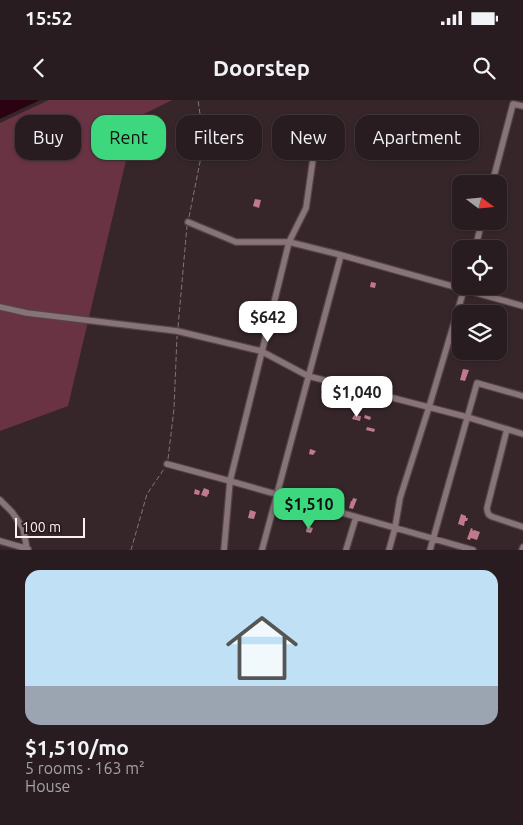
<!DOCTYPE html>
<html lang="en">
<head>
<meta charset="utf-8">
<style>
  body { margin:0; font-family:Ubuntu,sans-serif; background:#302529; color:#f1f3f6; height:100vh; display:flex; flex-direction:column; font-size:19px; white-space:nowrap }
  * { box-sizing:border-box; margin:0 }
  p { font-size:16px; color:#a5a1a5 }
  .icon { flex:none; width:28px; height:28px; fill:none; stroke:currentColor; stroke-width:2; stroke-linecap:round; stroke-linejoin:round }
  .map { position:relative; height:450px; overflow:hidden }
  .drawer { display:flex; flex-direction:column; background:#281c20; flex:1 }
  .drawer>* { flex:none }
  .hud { position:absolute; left:15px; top:15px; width:494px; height:45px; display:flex; gap:10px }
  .needle { width:32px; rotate:106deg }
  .buttons { position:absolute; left:452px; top:75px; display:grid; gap:10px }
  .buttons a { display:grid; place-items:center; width:55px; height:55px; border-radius:10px; background:#281c20; box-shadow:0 1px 4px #0004,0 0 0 1px #443a3e; font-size:25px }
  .scale { position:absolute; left:15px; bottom:12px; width:70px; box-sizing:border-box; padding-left:5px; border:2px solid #fbf0f2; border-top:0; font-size:14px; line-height:18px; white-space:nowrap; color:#fbf0f2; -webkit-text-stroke:4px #2c1c20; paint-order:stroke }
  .price { position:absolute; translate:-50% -42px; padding:0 11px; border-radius:10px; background:#fff; color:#222; font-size:16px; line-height:32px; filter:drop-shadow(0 1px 2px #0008) }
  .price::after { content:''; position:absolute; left:50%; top:30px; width:15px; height:11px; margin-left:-8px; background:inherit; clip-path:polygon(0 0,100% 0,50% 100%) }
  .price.on { background:#3dd77e; color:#111 }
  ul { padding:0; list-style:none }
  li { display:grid; align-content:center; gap:10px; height:265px; padding:0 25px }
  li+li { border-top:1px solid #443a3e }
  li span { display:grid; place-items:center; height:155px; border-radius:15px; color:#555 }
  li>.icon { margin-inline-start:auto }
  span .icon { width:90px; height:90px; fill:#fffc; stroke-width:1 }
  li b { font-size:21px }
  .chip { padding:0 18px; border-radius:15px; background:#281c20; box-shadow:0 1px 4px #0004,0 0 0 1px #443a3e; font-size:18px; line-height:45px }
  .chip.on { background:#3dd77e; color:#111 }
  .status { display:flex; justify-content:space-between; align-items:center; height:35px; padding:0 25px; background:#281c20; direction:ltr }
  .status svg { height:14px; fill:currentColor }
  header { display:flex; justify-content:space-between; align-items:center; height:65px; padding:0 25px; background:#281c20; font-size:22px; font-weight:600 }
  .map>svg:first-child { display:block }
  .green { fill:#6a3343 }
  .water { fill:#2b0211 }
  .building { fill:#bf7b8c }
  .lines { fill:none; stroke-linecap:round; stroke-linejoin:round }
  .street-casing { stroke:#524548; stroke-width:8 }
  .path { stroke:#827477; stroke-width:1; stroke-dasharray:5 2.5; stroke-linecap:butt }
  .street { stroke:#887478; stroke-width:5.5 }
</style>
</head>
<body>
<div class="status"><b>15:52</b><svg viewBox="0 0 49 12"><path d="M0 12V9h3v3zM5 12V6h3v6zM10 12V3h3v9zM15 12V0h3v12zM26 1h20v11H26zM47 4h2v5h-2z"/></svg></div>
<header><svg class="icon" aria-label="back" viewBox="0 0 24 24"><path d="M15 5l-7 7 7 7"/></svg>Doorstep<svg class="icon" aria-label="search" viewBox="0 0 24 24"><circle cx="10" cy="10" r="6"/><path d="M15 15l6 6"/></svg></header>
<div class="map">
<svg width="523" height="450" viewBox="0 0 523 450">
  <rect width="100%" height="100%" fill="#36262a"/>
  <path class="green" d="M49 0H172L136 18 68 306 0 331V23Z"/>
  <path class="water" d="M0 0H40L0 19Z"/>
  <path class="building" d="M255 99 261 100 259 108 253 106Z
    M371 182 376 183 375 188 370 187Z
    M463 269 469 270 465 281 460 280Z
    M354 315 361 316 360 321 352 319Z
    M365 315 371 317 370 320 364 318Z
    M367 327 375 329 374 332 366 330Z
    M310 349 316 351 313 355 309 354Z
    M204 388 209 390V394H208L207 397 201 395Z
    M195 389 200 391 199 395 194 394Z
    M353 398 357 399 353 409 349 408 351 401H352Z
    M250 410 256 412 254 419 248 418Z
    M461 414 466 416V418H468L467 421H465L464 426 458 424Z
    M307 426 313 428 311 433 306 432Z
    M471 428 473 429 472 431 474 430 480 432 477 440 471 438 470 440 467 439Z"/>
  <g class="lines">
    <g class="street-casing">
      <path id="street" d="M492 84 513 4 523 6
        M188 122 236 142H289L341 155 523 206
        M475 149 482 121
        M0 207 27 213 177 231 261 251 308 276 467 317 523 334
        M507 329 487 408C487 413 489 416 493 417L523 427
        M167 364 230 381 473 450
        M0 400 12 412 23 428 27 449
        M0 441 28 449
        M224 450 230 381 289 142 306 108 314 52 319 37
        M262 450 341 155
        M346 450 356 417
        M389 450 395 428 400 398 429 307 465 186
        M430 450 477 283 523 296
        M522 450 523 447"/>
    </g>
    <path class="path" d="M189 117 204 42 198 0
      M178 227 187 126
      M168 359 174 309 177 236
      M131 450 147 394 164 369"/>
    <use href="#street" class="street"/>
  </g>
</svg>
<div class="buttons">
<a><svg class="needle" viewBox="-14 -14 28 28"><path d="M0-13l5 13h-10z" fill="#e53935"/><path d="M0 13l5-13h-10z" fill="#a5a1a5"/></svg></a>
<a><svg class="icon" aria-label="locate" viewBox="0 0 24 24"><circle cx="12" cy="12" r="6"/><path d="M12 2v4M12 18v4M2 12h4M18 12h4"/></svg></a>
<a><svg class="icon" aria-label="layers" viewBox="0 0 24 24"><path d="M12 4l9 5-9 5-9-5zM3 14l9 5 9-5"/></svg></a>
</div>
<div class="scale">100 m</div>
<b class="price" style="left:268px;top:243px">$642</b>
<b class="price" style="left:357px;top:318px">$1,040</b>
<b class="price on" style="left:309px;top:430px">$1,510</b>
<div class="hud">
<a class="chip">Buy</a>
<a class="chip on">Rent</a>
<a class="chip">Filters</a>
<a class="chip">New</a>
<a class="chip">Apartment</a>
</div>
</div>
<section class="drawer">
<ul>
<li><span style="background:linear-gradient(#bfe0f5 75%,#9aa5b1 0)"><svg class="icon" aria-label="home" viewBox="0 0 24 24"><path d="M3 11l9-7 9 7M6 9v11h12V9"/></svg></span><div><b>$1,510/mo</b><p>5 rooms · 163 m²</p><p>House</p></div></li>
</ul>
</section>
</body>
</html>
